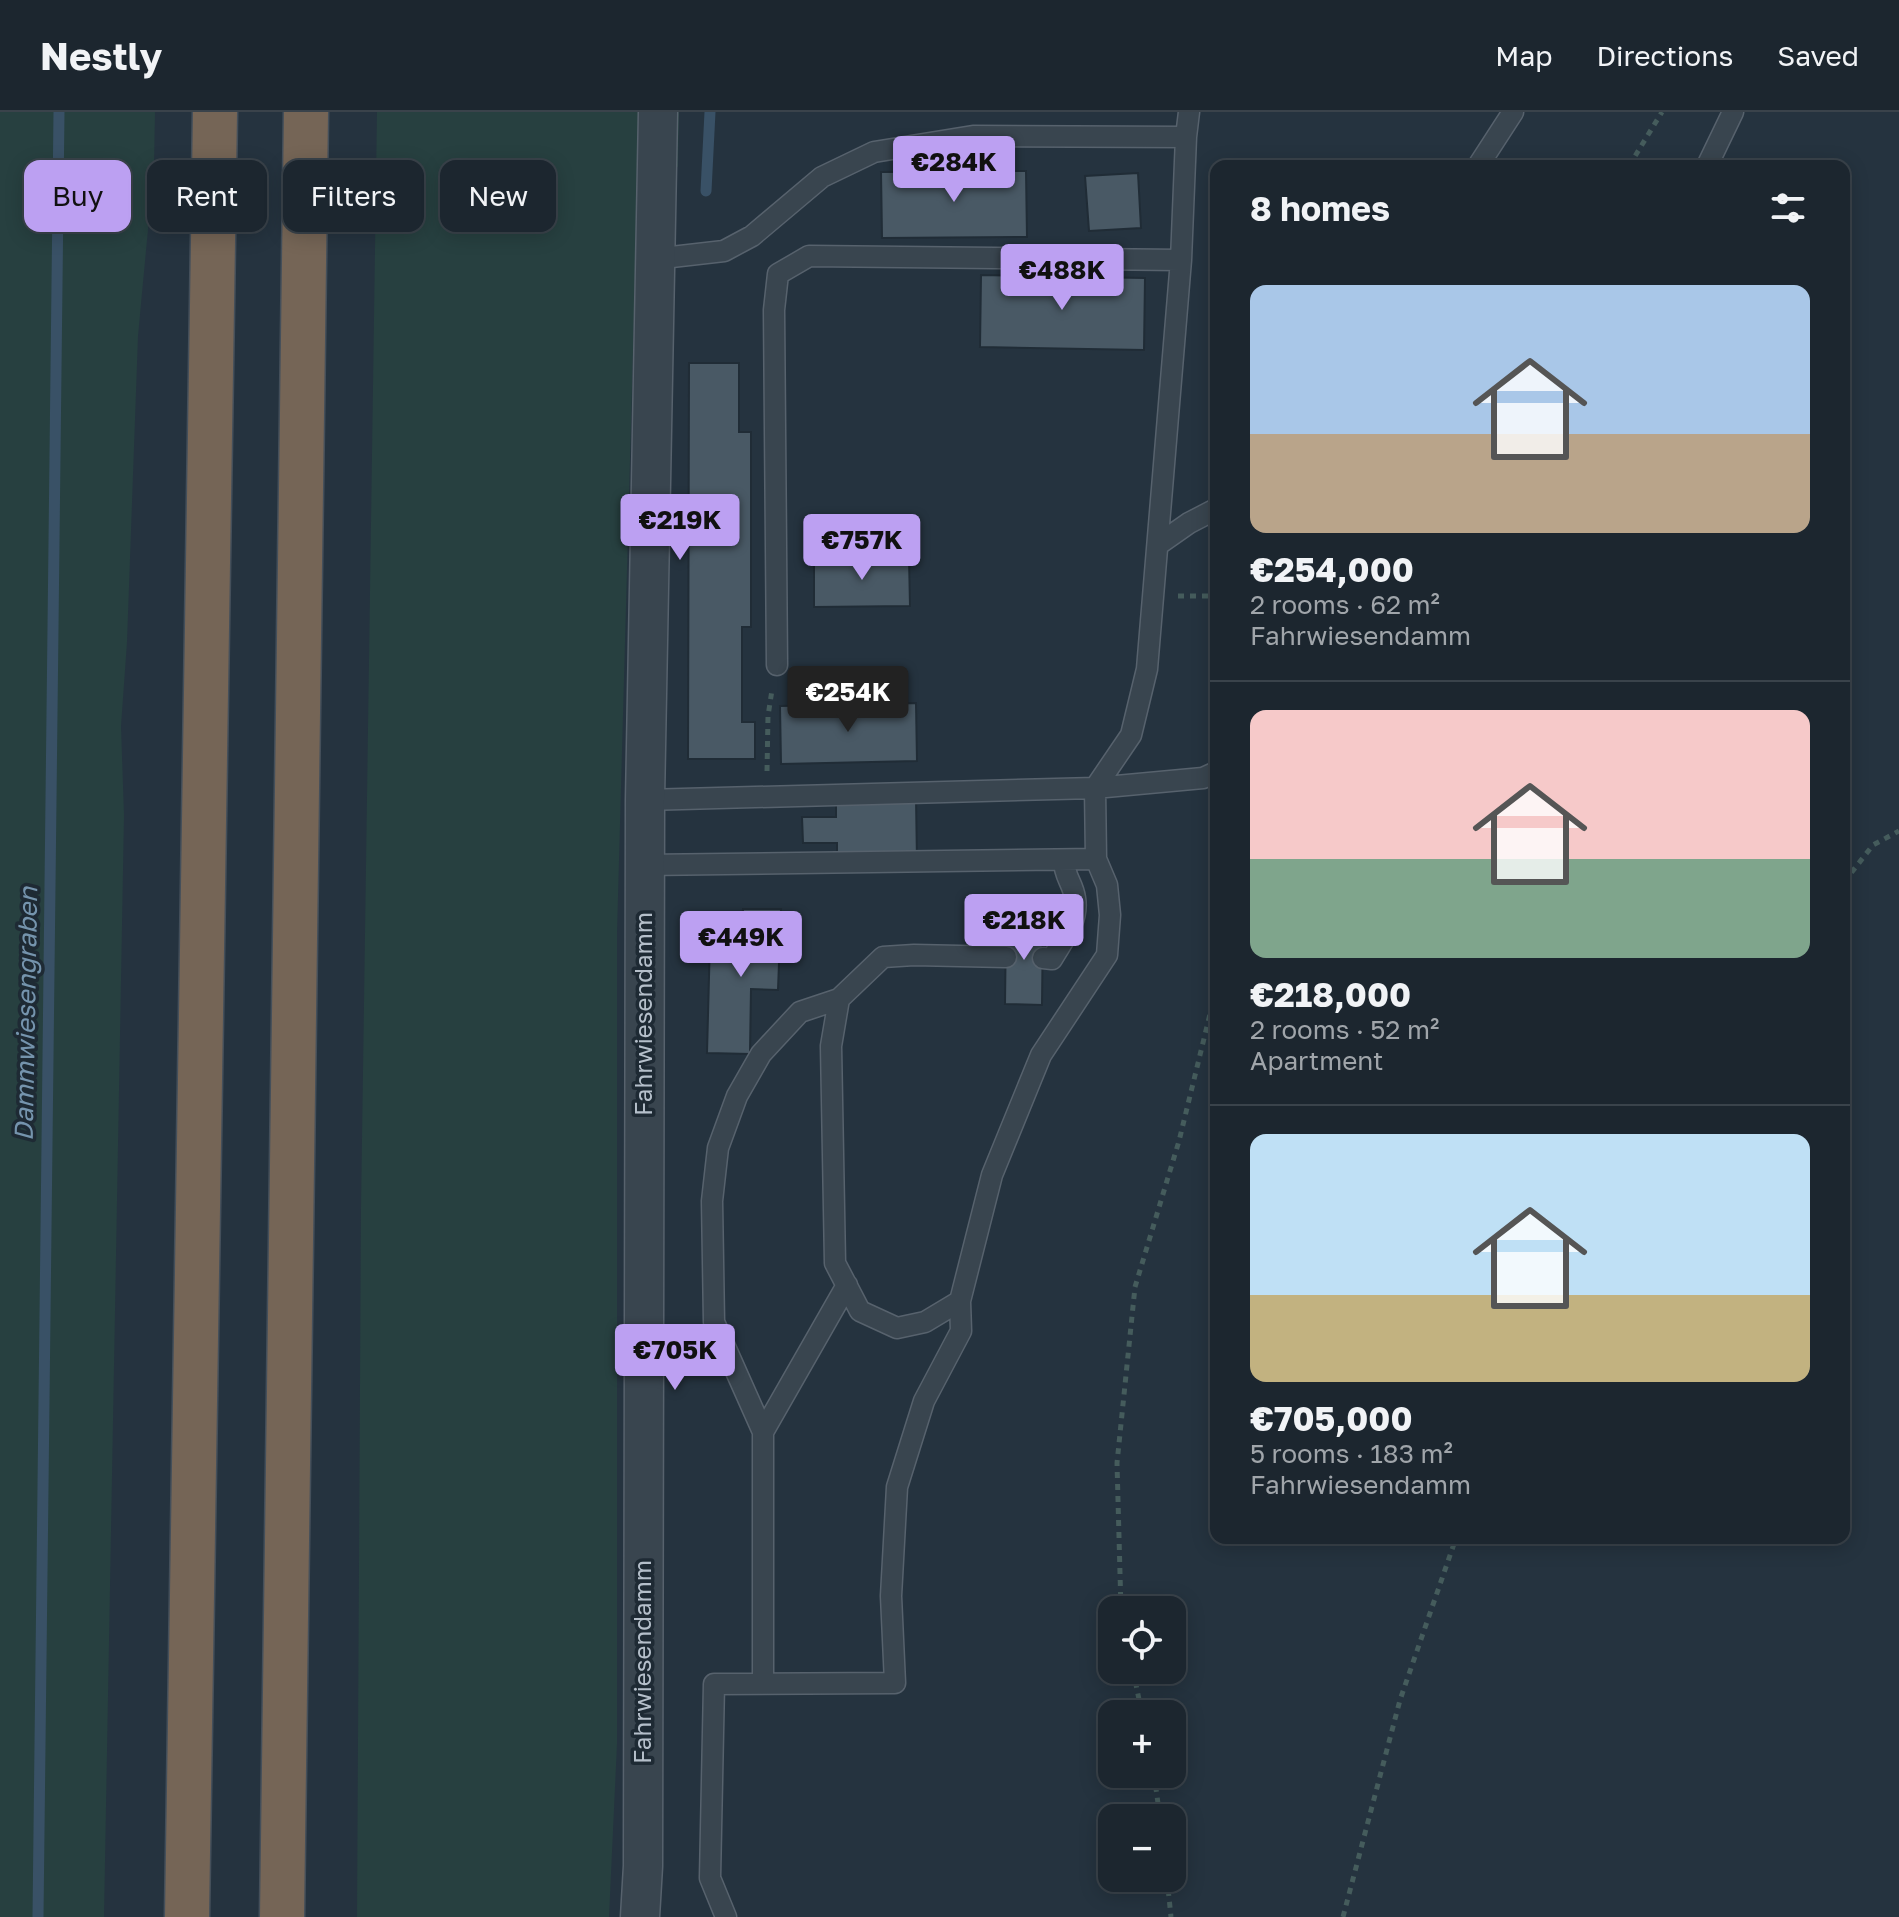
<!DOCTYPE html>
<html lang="en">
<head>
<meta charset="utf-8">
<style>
  body { margin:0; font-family:"Golos Text",sans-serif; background:#29323b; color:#f1f3f6; height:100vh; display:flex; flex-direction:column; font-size:30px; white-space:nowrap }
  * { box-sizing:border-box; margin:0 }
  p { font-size:26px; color:#a0a5aa }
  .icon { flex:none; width:44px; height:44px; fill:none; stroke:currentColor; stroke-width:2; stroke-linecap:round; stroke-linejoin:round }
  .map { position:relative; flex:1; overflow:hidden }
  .sheet { position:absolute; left:1210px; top:48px; width:640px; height:1384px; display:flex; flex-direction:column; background:#1c262f; border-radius:16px; box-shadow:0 4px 20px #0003,0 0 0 2px #3a434b }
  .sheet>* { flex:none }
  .top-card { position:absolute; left:24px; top:48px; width:760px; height:72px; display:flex; gap:16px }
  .tools { position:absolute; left:1098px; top:1484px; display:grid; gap:16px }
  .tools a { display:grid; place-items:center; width:88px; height:88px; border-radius:16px; background:#1c262f; box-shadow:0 4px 20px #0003,0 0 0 2px #3a434b; font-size:40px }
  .price { position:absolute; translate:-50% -68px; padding:0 18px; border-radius:8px; background:#bca0f2; color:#111; font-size:26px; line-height:52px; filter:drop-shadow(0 2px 4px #0008) }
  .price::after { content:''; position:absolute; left:50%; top:48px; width:24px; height:18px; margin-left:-12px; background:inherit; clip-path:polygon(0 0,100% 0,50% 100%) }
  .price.active { background:#222; color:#fff }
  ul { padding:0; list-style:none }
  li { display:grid; align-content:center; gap:16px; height:424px; padding:0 40px }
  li+li { border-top:2px solid #3a434b }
  li span { display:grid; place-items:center; height:248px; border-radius:16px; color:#555 }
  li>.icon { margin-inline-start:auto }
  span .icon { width:144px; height:144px; fill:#fffc; stroke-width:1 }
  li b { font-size:34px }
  h2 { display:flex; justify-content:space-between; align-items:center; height:96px; padding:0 40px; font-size:34px }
  .pill { padding:0 28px; border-radius:16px; background:#1c262f; box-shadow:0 4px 20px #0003,0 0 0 2px #3a434b; font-size:28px; line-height:72px }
  .pill.active { background:#bca0f2; color:#111 }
  header { display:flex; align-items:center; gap:48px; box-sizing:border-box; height:112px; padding:0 40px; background:#1c262f; border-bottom:2px solid #3a434b }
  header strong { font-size:38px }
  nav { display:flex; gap:44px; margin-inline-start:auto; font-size:28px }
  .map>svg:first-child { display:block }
  .green { fill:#274040 }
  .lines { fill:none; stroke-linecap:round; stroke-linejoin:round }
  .stream { stroke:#395166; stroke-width:11 }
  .building { fill:#495965; stroke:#202c36; stroke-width:2 }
  .lane-casing { stroke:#57626d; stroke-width:23 }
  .street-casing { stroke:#57626d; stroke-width:41 }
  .highway-casing { stroke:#444f5a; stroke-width:47 }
  .path { stroke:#455c5c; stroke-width:5; stroke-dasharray:6 6; stroke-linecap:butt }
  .lane { stroke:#39454f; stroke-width:20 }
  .street { stroke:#39454f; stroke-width:38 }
  .highway { stroke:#756556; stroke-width:44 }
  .labels { text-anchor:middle; stroke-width:7; stroke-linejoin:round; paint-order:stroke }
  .street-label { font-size:24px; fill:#b5bfca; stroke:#1e2a34 }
  .water-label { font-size:26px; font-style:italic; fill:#7594ad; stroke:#1e2a34 }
</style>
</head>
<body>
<header>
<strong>Nestly</strong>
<nav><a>Map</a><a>Directions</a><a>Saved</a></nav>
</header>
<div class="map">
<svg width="1899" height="1805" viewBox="0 0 1899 1805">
  <rect width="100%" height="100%" fill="#25333f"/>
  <path class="green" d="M0 0H155L154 53 138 224 127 530 121 614 124 703 104 1805H0Z
    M377 0H679L678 55 638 57 617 821V1632L609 1805H357L361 1096Z"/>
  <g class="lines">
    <path class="stream" d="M706 79 710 0
      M38 1805 59 0"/>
  </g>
  <path class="building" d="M1375 49V54H1255Z
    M1026 59 1027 125 882 126 881 60Z
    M1138 61 1141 116 1089 119 1085 64Z
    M981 163 1145 166 1144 238 980 235Z
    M689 251H739V320H751V515H742V610H755V647H688Z
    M909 445 910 494 814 495V447Z
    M916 591 917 649 781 652 780 594Z
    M916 685 917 749 837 751V731H803L802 705H836V687Z
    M743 797H781L778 878 751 877 750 942 707 941 710 827 742 828Z
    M1006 808 1043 809 1042 893 1005 892Z"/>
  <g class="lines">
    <g class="lane-casing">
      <path id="lane" d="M1478 54 1513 0
        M1707 54 1733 0
        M654 147 724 139 752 124 822 65 874 40 973 24 1186 25
        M1159 432 1189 411 1216 397
        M777 553 774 198 778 162 809 144 1181 148
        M645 688 1095 676 1203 666 1216 660
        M645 753 1096 747
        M1006 845 914 843 883 845 839 887 831 934 835 1151 860 1199 897 1216 925 1210 960 1189 992 1063 1041 943 1107 843 1110 803 1107 773 1096 747 1095 676 1131 623 1147 557 1181 148 1186 25 1189 0
        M1043 846 1052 847C1063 828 1079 809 1075 786 1073 771 1064 765 1064 748
        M763 1320 847 1173
        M763 1571V1320L714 1210 712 1089 718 1036 737 984 761 942 800 900 839 887
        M726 1805 710 1766 714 1572 895 1571 891 1484 897 1375 924 1289 961 1219 960 1189"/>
    </g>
    <g class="street-casing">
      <path id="street" d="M640 1805 643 1754 645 688 658 0"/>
    </g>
    <g class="highway-casing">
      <path id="highway" d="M187 1805 215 0
        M282 1805 306 0"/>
    </g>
    <path class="path" d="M1629 54 1662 0
      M1178 484H1216
      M767 659 768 604 772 578
      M1211 690 1216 708
      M1844 770 1873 733 1899 719
      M1121 1498 1117 1351 1135 1175 1179 1029 1210 902 1216 835
      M1133 1558 1142 1602
      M1154 1662 1160 1706
      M1167 1766 1171 1805
      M1343 1805 1400 1588 1456 1426"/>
    <use href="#lane" class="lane"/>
    <use href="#street" class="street"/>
    <use href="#highway" class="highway"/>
  </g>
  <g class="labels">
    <g class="street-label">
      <text transform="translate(644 902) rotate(-90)" y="8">Fahrwiesendamm</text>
      <text transform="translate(643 1550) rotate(-90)" y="8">Fahrwiesendamm</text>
    </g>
    <g class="water-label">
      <text transform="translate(26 902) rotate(-89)" y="9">Dammwiesengraben</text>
    </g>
  </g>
</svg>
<div class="tools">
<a><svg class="icon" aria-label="locate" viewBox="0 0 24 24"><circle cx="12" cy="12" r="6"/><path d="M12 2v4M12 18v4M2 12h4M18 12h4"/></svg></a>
<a>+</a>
<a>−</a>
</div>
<b class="price" style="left:954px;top:92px">€284K</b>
<b class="price" style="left:1062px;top:200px">€488K</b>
<b class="price" style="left:680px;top:450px">€219K</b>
<b class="price" style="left:862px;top:470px">€757K</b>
<b class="price active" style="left:848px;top:622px">€254K</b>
<b class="price" style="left:1024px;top:850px">€218K</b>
<b class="price" style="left:741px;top:867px">€449K</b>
<b class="price" style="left:675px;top:1280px">€705K</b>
<div class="top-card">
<a class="pill active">Buy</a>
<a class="pill">Rent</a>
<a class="pill">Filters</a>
<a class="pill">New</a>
</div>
<section class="sheet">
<h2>8 homes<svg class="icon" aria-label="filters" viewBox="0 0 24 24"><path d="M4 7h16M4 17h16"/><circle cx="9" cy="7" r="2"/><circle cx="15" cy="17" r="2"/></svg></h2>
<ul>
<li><span style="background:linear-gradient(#a9c7e8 60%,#b9a48a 0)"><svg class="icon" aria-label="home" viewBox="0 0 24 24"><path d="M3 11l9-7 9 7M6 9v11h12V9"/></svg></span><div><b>€254,000</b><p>2 rooms · 62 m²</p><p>Fahrwiesendamm</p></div></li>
<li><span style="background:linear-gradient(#f6c9c9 60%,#7fa58c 0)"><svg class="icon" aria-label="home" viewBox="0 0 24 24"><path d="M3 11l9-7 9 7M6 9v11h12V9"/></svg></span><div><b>€218,000</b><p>2 rooms · 52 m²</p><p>Apartment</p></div></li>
<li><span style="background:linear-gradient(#bfe0f5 65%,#c2b280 0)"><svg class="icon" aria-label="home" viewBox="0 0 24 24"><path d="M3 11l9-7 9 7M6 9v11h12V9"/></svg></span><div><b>€705,000</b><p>5 rooms · 183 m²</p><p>Fahrwiesendamm</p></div></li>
</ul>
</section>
</div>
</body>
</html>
